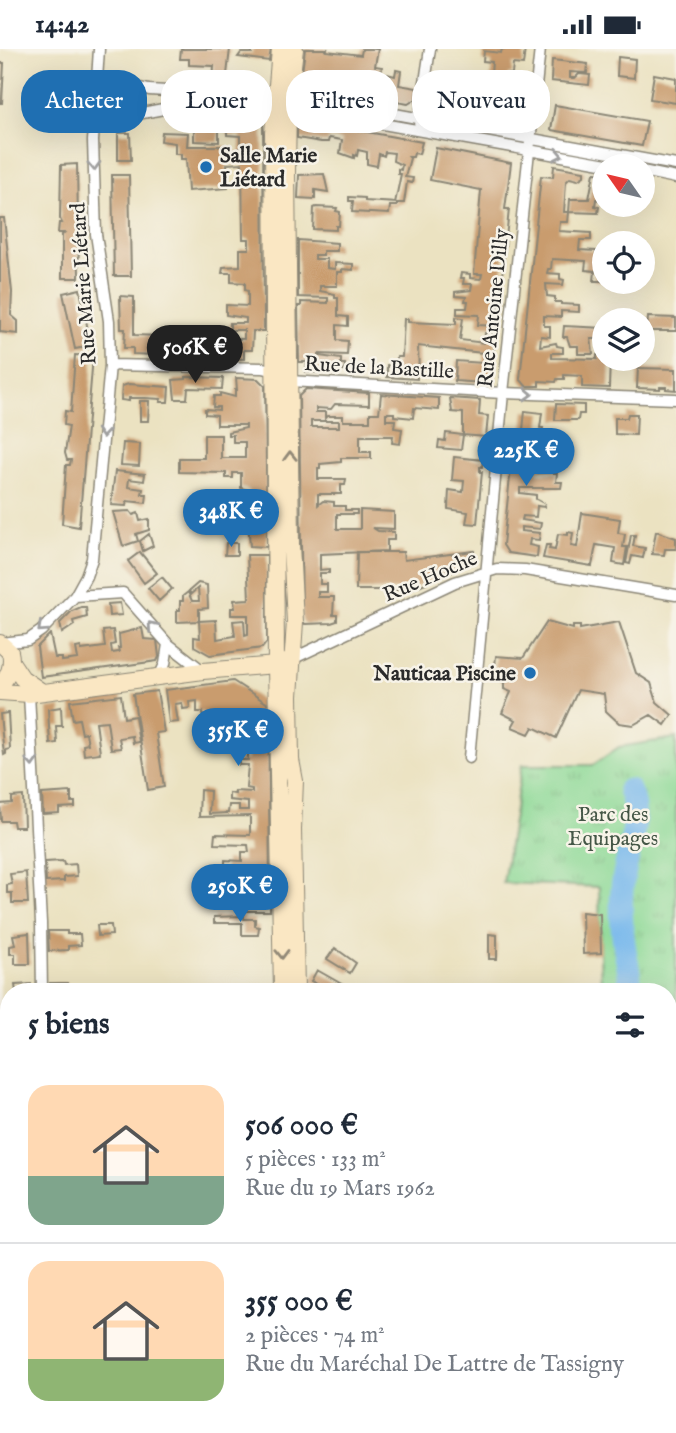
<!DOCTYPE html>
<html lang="fr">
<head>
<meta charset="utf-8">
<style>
  body { margin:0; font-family:"IM FELL English",serif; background:#f2f2f3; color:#1f2937; height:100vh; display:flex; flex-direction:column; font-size:26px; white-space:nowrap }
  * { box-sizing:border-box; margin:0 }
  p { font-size:23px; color:#747a83 }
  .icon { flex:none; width:38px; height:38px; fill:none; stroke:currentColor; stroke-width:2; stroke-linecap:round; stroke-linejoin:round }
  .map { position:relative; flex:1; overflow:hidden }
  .sheet { position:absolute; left:0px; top:934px; width:677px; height:450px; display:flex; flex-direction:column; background:#fff; border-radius:28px 28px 0 0; box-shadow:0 7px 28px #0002 }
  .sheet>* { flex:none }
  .hud { position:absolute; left:21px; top:21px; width:635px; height:63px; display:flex; gap:14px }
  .needle { width:46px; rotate:304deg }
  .fabs { position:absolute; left:592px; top:105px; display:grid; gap:14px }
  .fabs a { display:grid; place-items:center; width:63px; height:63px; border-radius:50%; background:#fff; box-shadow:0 7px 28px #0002; font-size:35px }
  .price { position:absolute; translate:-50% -60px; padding:0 16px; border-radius:24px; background:#1f6fb2; color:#fff; font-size:23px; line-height:46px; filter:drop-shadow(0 2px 4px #0008) }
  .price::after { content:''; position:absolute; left:50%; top:42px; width:21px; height:16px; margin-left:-10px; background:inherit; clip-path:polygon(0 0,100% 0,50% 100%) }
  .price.active { background:#222; color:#fff }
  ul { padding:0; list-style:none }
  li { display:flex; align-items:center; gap:21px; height:175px; padding:0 28px }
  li+li { border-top:2px solid #e0e1e3 }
  li span { display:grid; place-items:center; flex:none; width:196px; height:140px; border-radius:21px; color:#555 }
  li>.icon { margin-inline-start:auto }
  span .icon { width:84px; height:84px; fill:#fffc; stroke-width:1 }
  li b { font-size:30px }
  h2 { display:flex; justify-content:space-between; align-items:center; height:84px; padding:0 28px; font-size:30px }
  .tag { padding:0 24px; border-radius:28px; background:#fff; box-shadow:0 7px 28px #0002; font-size:24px; line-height:63px }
  .tag.active { background:#1f6fb2; color:#fff }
  .status { display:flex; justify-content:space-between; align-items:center; height:49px; padding:0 35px; background:#fff; direction:ltr }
  .status svg { height:19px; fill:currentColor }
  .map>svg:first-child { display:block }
  .park { fill:url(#park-tufts); stroke:#5c8260; stroke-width:2 }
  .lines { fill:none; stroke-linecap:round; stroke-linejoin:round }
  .river { stroke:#77b8ec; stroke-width:23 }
  .building { fill:#c99c6e; fill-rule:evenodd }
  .street-casing { stroke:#8b8676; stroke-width:13 }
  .secondary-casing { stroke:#8b8676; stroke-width:18 }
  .street { stroke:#fff; stroke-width:10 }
  .secondary { stroke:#fae7c3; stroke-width:16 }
  .oneway { stroke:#a0a0a0 }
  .oneway2 { stroke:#928977 }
  .poi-dot { fill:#1f6fb2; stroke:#f7f3e8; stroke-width:2.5 }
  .labels { text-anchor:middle; stroke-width:5; stroke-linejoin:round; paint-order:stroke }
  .poi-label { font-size:21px; font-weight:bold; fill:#2b2b2b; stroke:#f7f3e8; text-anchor:start }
  .street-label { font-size:21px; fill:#2b2b2b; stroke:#f7f3e8 }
  .park-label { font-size:21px; fill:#445646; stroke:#f7f3e8 }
</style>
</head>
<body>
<div class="status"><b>14:42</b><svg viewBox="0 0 49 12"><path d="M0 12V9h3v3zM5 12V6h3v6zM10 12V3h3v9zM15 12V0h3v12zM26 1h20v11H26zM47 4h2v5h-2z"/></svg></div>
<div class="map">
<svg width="676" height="1384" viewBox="0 0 676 1384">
  <defs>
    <pattern id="park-tufts" width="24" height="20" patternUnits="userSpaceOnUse" patternTransform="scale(1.75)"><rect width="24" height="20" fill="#8dd996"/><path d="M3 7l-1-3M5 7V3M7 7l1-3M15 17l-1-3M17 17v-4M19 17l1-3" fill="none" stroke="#7aba81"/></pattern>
  </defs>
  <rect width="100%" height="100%" fill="#f7f3e8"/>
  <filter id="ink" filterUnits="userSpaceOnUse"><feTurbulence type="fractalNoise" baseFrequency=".0143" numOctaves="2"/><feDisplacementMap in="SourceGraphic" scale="14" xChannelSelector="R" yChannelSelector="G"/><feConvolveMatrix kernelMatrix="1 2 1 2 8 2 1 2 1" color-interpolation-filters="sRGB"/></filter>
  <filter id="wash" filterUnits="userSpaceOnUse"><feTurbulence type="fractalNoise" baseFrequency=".00686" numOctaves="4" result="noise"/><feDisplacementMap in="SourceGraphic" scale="28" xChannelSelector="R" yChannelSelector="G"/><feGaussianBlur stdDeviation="1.57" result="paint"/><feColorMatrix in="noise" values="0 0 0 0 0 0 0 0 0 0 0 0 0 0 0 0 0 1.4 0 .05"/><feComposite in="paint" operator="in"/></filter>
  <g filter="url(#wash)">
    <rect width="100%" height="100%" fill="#ebe2c1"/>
    <path class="park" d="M676 689V1235L668 1234V943H601L599 838 503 834 522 716H593L619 698Z
      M669 1308 676 1316V1384H411L409 1376H668Z"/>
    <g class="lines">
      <path class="river" d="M629 741C644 774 624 808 622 841 620 861 622 882 625 901 627 915 632 929 629 943
        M668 1363 673 1384"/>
    </g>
    <g id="blocks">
      <path class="building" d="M181 0H230L226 34 213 33 214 17 189 16V10H180Z
        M252 0H271L269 12 238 8 241 4H252Z
        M305 0H327L326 2 361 6 362 0H378L375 17 382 18 379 32 387 33V25L395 27 396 21 401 22 399 36 417 39 416 50 408 55 344 44 347 28 372 33 373 29 336 24 335 42 307 37 301 31Z
        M502 0H525L523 16 513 15 512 25H508L507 39 521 40 518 69 511 74 439 60 434 53 436 32 452 34 451 47H457V50L502 55 504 38 490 37 492 13 483 12 484 2 501 4Z
        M618 8 635 10 634 29 617 27Z
        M552 11 588 15 587 24 570 23V29H575L579 25 590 26 589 36 551 32Z
        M0 14H4L2 54H0Z
        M654 25 676 29V54L650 50Z
        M555 56 647 72 642 97 551 81Z
        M227 68 256 69 263 76 264 282H253L252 301H244V310L133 305V299H124L125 280H121L120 247 134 248V286L244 290V281H230V274H246V269L226 266V256L248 257V242L245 241V234L231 233V224H222L223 218 240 217V200H249V190H243L242 114 227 115 228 139 188 142 186 110H181V105H175V94L161 92 162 83 188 84 187 97H227V103H240V87L227 86Z
        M203 69 219 71V93L194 92V71H203Z
        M302 71 422 93 419 105 414 104 413 108H409L410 109 405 128 413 129 412 134 407 133 404 154H395L401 125H398V120L401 121 402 116 393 112 394 104 385 103 384 107 379 105 377 117 367 115V103L358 101 357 107 354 106V109L340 104 342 91 329 89 328 93H321L297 89V76Z
        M118 84H130L131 111H118Z
        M436 99 511 114 505 160H509L497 277 478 276 479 266 457 265V259H467L468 252H465L466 248 455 247V243L471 241 472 235H463L464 229H460L461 224 470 225V229L481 230 482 225H474L481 141 430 131Z
        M77 115 79 229H62V186L64 184H58L59 174H62L60 170 61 116Z
        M554 117 584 122V127L578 131 570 129 566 133 564 163H569L568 173H560L559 182 591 184V191H580L579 201 596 202V217L604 218V232H594L595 222 585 221 586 212 552 210 551 220H548L547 224 560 225V230L564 231 563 236 546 235 547 247 555 248V253H561V255L579 256V263L561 262V268L544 267V277H550V288L541 287 540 297 556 294 557 297 563 298V304H552V309L597 310V306H604V310H610L609 339 582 338V327L564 326V330H557L556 333 539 332V337H526L520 330 541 127 553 128Z
        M594 124 604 125V152L596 150 595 157 599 158 598 164 569 163 570 150H589Z
        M324 125 328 143 315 141V150L298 149 299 126Z
        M112 126H129L131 227H114Z
        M349 148 365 149V152L397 154V157H390L389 165 352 163 353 152H349Z
        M316 158 337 159 336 162 340 163 339 177H336V181L313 180 314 159Z
        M0 169H4L12 243 11 266 18 272V285L0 283Z
        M298 191 337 194V202H323V206H315V210H327V219L335 220V214L353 215V221L342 220V223H337V237H320V242L335 245V249H338V267L348 268V277L337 276V291L348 292 347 306 319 305V307L341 310V315H345L344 322 323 319V324L306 323 307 313H299L298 257H301V253L328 254V249L298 248Z
        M80 240 91 297 75 300 63 244Z
        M456 268 463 269 460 291 484 294 485 284 496 285 491 327 484 334 455 332 456 312 483 314V304L418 297 419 325H417V330L387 328V316L396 317 397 308H402L404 270H408V273L456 275Z
        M648 268 676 269V282H647Z
        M564 277 604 279V294H599V290H591L593 305H578V297H570L567 288H563Z
        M75 306 93 307 79 478 62 475 66 416H70L71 411H67L65 404 69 377 64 376 65 362 71 363Z
        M638 319 676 320V341L666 340V338H660V340L637 339Z
        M186 328 223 329 222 340 188 339 187 350H175L173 331 186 330Z
        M236 329 258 330 265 337 267 498 250 497 248 473H255V463H248V459L239 458V447H249V441L241 439V424H233V429H226V424L179 423V409H204V386H221V409H245V393H233V386H228V383L246 379V376H217V366L205 365V360L219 361V358H213L214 347H220V344L235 348V341H237Z
        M129 335 169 338 168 353H160L161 350 145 349H129V352L121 351 122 337Z
        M306 340 369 344V356L335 355 331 360 316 359V363H325V369L327 367H343V372H370V364H379L381 345 439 349V361L414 359 413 369 394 367V364H386V371H395L394 379 402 380 400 395 392 394 393 387H360V403H371V409H341V413L320 415V419H318V430H346L345 436H341V445H318V456L323 452 334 453V457H345V461H357V465H337V480H360V461L394 463V480L373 479 378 482 394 483V491H387V502L320 505V521L329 520V524H320V535H327V543H318V548H334L333 566H337V572L331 574 305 575 302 571 299 347ZM311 372H339V378H311Z
        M450 349 480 351 479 366 488 367 486 388 463 386V364L452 363Z
        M140 352H149L148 372H140Z
        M556 355 584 356V365H579L578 371H555Z
        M525 362 542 364 540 379H543L542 387H548L547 397 537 396 535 406H539L540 415H551V419L537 420V424H557L556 433H562L561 439H520V444L536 446V450L545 455 544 458 537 457 536 468 523 467 522 471 541 474 540 480 521 478V482L540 484 539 491 530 490 529 496 538 498 537 508 508 504 503 496 513 399 521 400Z
        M628 365H637L636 386 615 385V369H627Z
        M446 384 463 386 461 401 438 399 439 391 445 392Z
        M123 394 140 395 139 417 121 416Z
        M454 408 483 411 482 418H480V423H482L477 475 466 474 468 463 448 460 449 441 463 443 464 432 452 431Z
        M115 422 145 425 144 432 129 430 128 438 143 440 142 445H147L146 454 127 452 126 457 111 456Z
        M130 462 133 466 138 464 140 472 149 470V481L136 485 138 492 123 497 113 463Z
        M582 464 620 470 618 484 625 485 623 498H627L624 516 613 514 615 499 596 496 592 517 543 509 546 496H550L549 500 555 501 558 485 568 486V483L573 484 571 497 577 498Z
        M656 482 676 489V500H665L664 506 652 505Z
        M149 485 153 497 143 502 140 492Z
        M631 486H635L633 497 645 499 643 509 632 507 630 515 626 514Z
        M226 494H237V506H225Z
        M474 502 473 509 460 510 462 519 416 538 403 541H356L357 503H403L404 511Z
        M140 503 157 524 144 534 128 512Z
        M247 506H267V593L262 599 210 606 194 597V588L200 589 199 572 216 571 217 590 235 587 233 572 244 571 245 586 248 585V566H231V559H235L234 551 249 550Z
        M162 528 172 540 159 552 148 539Z
        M198 534 207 536 208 559 199 560V572L177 573V561H180V552H183V547L188 543 192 552H199L198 539 191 545 189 542Z
        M120 554 122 566 109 567 108 555Z
        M81 558H86L87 568 73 572 74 576 62 584 60 574 72 562Z
        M547 573 573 580V577H580V580L619 573 636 624 651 634 657 653 672 666 665 676 651 666 633 676 619 674 606 662 604 645 578 641 556 689 533 678 529 685 512 678 516 671 502 664 511 643 504 640V633L494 628 496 607 523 609Z
        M142 579 144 590 157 591 159 608 157 612 41 628 37 598 50 585 55 609H62V612L78 610 76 599 81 598V601L105 598 103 582 113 581 115 595 111 596 112 604 119 603 118 599H120L119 585Z
        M233 632 268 655 270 839 242 837V829H228V826H252L253 820 225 821V811L242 812V803H249L248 796 214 795 215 785 250 786V767L199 768 200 741 210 742 209 765 228 764 229 756H239V761H248V753L229 751V744L235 745V742L252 743V740L246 739 248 716H239V711H248V704H252V698L239 699 238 680 227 679V674L203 675V663H197V652L189 653 190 659 183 660 182 654 175 655 178 673 169 674 165 641Z
        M157 642 164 683 156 684 164 738 148 741 133 645Z
        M121 646 124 669 135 667 139 693 133 694 132 687 119 689 121 699 111 700 107 672 96 673 100 704 84 706 83 696 88 695 86 684 82 685 79 670 73 671 70 652Z
        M61 658 62 677H56L57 694 50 695 48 660Z
        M8 664 10 700 6 701V705L4 706 0 665Z
        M71 743V753H75V758L59 759V764L43 765 42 745Z
        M23 747 24 778H14L13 772H1L0 755 12 754V748Z
        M63 812 64 816 76 815 77 827 64 828V832L46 833 45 813Z
        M26 823 28 854H12V844H7V836L12 835 10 825Z
        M251 844H270V862H241V856L226 855V851H218V847H229V851L233 852V847L251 848Z
        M582 863 600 865 601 904 583 905Z
        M244 867V870H255V877L259 878 258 886H242V874H214V868Z
        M97 876H111L112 886 98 887Z
        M48 882H67V885H80L81 896 68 897V901L49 902Z
        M29 884 30 915H15V905H10V897L15 896 13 886Z
        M489 885 497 886V910H489Z
        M335 899 356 914 350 924 327 910Z
        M317 921 347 938 344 943H331L311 932Z
        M50 934H68V938H80V943H50Z
        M31 935 32 943H16L15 936Z
        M2 992H9V1012L0 1013Z
        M9 1330V1354L0 1357V1332Z
        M282 1376H295L297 1384H267L266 1379Z"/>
    </g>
  </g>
  <g filter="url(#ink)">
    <use href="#blocks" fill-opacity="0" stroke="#8b8676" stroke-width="2"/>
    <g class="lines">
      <g class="street-casing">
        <path id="street" d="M95 45 105 39 123 35 149 41 253 47 290 46 676 116
          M94 56 119 64 132 66 184 56 221 55 243 59 310 62 618 117
          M419 73 430 0
          M642 122 676 129
          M110 316 263 319 276 322
          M289 332 503 344 676 350
          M75 547 123 544 168 595 203 622
          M1 594 28 591 41 582 75 547 86 527 92 510 110 316 109 272 96 185 93 92 99 0
          M290 611 455 533 497 520 525 521 676 546
          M159 628 165 615 168 595
          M29 645 41 874 42 943
          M469 709 503 344 540 0
          M0 1021H9
          M668 1247H676
          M0 1306 9 1305"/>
      </g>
      <g class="secondary-casing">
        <path id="secondary" d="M280 0 273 84 276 616 282 943
          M295 0 288 60 287 123 291 496 295 573 290 647 291 711 295 732 293 780 296 943
          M0 594 10 603C13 615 9 628 0 636
          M12 614 22 629 41 642
          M0 643 29 645 203 622 276 616 286 613
          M308 1376 310 1384
          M319 1376 321 1384"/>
      </g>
      <use href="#street" class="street"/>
      <use href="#secondary" class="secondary"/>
    </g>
    <defs><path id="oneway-chevron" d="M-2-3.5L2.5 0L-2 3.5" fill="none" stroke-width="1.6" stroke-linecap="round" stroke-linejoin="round" transform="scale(1.75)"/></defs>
    <g class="oneway">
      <use href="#oneway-chevron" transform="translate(558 106) rotate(11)"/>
      <use href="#oneway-chevron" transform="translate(94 117) rotate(88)"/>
      <use href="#oneway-chevron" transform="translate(528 345) rotate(2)"/>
      <use href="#oneway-chevron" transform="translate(103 384) rotate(95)"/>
      <use href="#oneway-chevron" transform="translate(152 577) rotate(-131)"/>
      <use href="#oneway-chevron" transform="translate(42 579) rotate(138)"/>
      <use href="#oneway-chevron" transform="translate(32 713) rotate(87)"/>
    </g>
    <g class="oneway2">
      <use href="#oneway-chevron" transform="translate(290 407) rotate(-91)"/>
      <use href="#oneway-chevron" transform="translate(282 905) rotate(89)"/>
    </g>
  </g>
  <g class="poi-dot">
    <circle cx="206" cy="118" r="7"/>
    <circle cx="530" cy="624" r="7"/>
  </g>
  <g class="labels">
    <g class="poi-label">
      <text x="220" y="113">Salle Marie<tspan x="220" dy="24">Liétard</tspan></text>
      <text x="516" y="631" text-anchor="end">Nauticaa Piscine</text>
    </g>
    <g class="street-label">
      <text transform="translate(83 235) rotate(-94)" y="7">Rue Marie Liétard</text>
      <text transform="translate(493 259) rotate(-84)" y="7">Rue Antoine Dilly</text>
      <text transform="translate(379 318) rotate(3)" y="7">Rue de la Bastille</text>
      <text transform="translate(430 527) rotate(-23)" y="7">Rue Hoche</text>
    </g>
    <g class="park-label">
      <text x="613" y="772">Parc des<tspan x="613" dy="24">Equipages</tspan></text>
    </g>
  </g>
</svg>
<div class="fabs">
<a><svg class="needle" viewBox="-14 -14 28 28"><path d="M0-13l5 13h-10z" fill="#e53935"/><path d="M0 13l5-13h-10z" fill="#747a83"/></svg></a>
<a><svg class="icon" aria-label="locate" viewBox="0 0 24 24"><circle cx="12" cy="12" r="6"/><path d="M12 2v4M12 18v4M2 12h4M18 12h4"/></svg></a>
<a><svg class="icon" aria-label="layers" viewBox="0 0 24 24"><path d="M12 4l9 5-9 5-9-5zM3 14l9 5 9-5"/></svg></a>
</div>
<b class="price active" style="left:195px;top:336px">506K €</b>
<b class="price" style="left:526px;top:439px">225K €</b>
<b class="price" style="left:231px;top:500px">348K €</b>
<b class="price" style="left:238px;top:719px">355K €</b>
<b class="price" style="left:240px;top:875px">250K €</b>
<div class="hud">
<a class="tag active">Acheter</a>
<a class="tag">Louer</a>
<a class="tag">Filtres</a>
<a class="tag">Nouveau</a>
</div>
<section class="sheet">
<h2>5 biens<svg class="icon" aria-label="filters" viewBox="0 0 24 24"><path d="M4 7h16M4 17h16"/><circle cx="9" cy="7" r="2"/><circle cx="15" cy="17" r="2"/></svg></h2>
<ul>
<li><span style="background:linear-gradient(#ffd9b3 65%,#7fa58c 0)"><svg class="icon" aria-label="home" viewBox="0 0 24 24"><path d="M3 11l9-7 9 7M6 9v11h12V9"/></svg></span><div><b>506 000 €</b><p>5 pièces · 133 m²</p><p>Rue du 19 Mars 1962</p></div></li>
<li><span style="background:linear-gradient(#ffd9b3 70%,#8fb573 0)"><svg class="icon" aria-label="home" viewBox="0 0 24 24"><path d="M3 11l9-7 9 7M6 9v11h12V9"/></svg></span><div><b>355 000 €</b><p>2 pièces · 74 m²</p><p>Rue du Maréchal De Lattre de Tassigny</p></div></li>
</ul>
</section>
</div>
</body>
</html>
